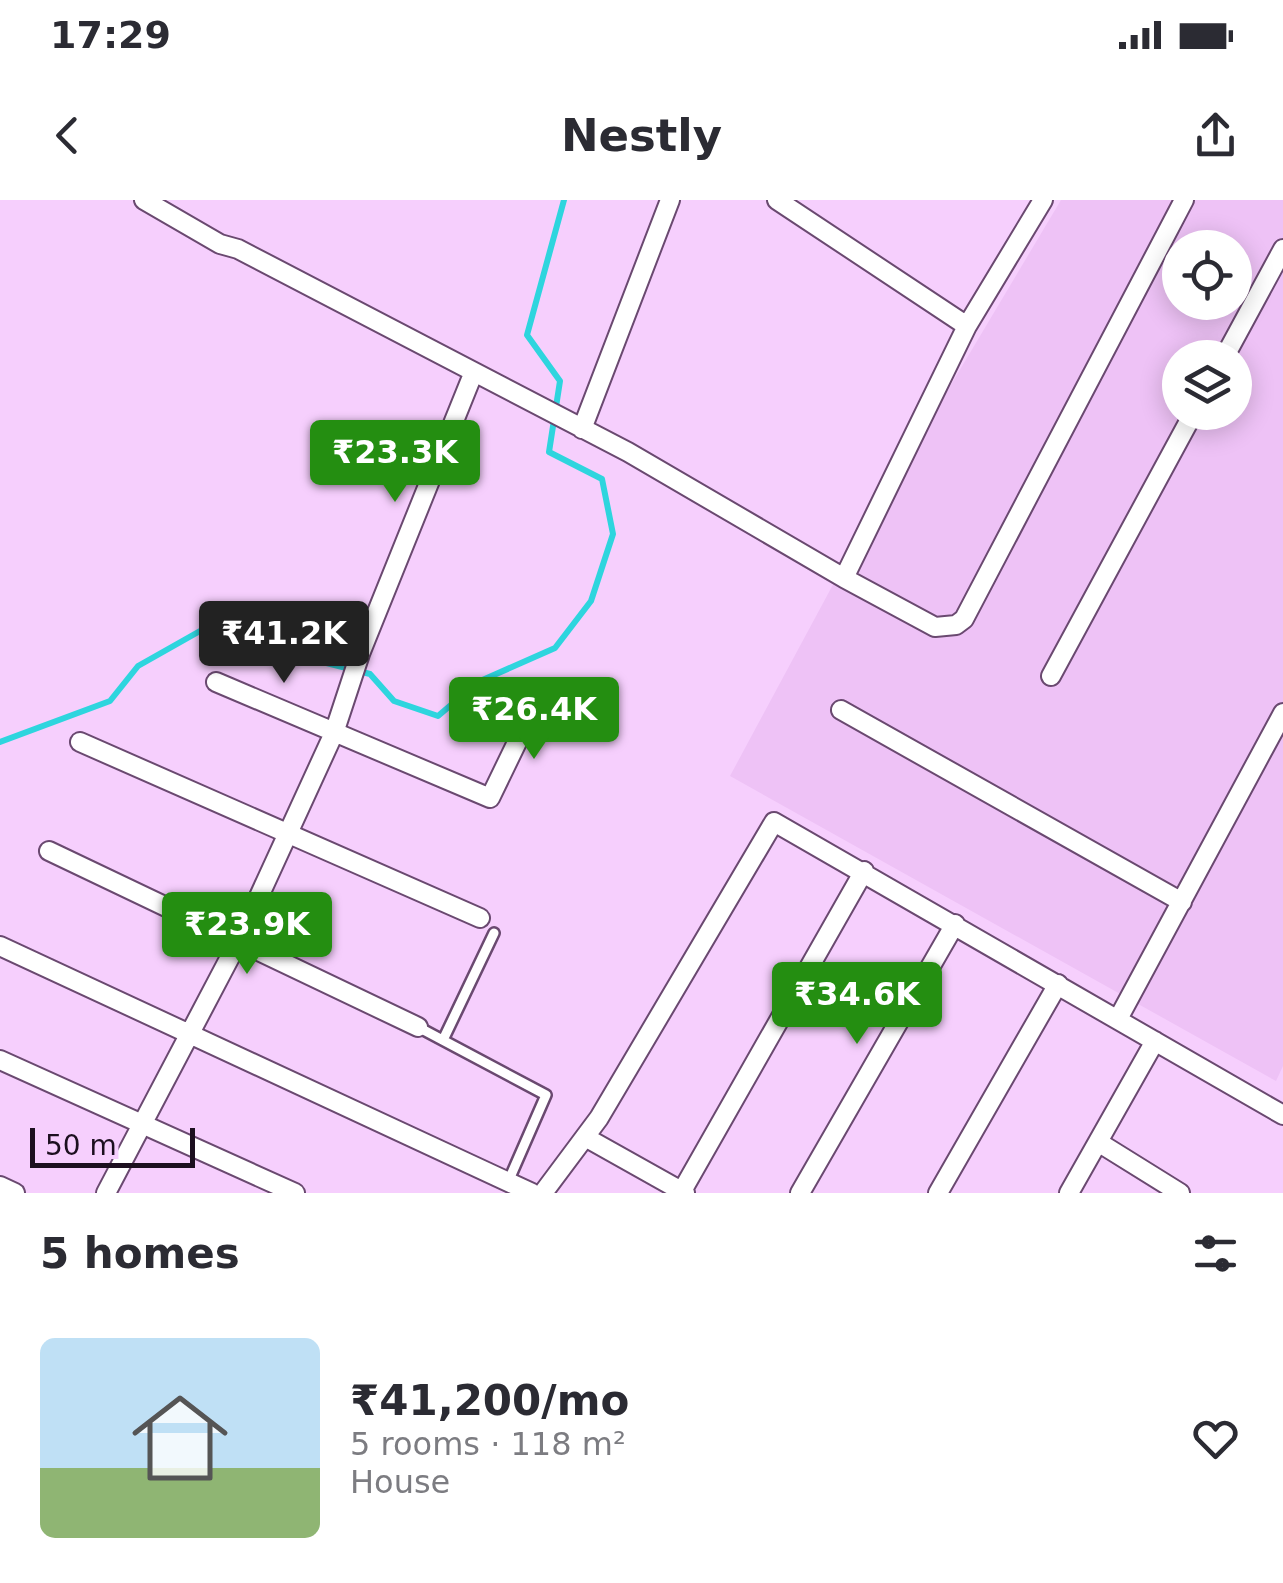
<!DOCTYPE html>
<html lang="en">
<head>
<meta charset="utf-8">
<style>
  body { margin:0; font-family:"DejaVu Sans",sans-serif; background:#f2f2f3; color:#2b2b33; height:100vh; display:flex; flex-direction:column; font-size:38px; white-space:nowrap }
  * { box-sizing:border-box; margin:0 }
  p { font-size:32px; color:#7c7c81 }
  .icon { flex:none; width:55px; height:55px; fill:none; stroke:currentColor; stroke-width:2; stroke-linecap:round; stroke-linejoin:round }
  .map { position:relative; height:993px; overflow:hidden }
  .details { display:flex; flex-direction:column; background:#fff; flex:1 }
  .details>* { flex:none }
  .tools { position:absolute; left:1162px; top:30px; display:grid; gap:20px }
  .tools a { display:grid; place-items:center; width:90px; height:90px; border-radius:50%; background:#fff; box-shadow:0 5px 25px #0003; font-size:50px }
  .scale { position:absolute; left:30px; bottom:25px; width:165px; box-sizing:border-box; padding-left:10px; border:5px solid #1c0f1f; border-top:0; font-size:28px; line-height:35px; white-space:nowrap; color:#1c0f1f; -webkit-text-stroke:8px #f6cffd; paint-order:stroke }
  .price { position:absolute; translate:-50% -85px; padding:0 22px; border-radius:10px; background:#248e11; color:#fff; font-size:32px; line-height:65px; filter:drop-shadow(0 2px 5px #0008) }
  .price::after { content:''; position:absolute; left:50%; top:60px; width:30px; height:22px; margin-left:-15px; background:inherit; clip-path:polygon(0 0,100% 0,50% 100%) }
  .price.active { background:#222; color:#fff }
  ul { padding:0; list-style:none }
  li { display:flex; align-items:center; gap:30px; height:250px; padding:0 40px }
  li span { display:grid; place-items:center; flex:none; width:280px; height:200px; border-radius:15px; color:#555 }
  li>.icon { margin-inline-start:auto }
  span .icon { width:120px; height:120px; fill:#fffc; stroke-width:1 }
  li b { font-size:42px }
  h2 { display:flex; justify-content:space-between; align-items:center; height:120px; padding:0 40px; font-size:42px }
  .status { display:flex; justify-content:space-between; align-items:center; height:70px; padding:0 50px; background:#fff; direction:ltr }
  .status svg { height:28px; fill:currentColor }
  header { display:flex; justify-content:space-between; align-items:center; height:130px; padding:0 40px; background:#fff; font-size:45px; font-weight:600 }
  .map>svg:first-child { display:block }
  .built { fill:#eec2f6; fill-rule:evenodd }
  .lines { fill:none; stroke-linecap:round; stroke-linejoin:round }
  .stream { stroke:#2ed5de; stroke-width:6 }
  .lane-casing { stroke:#6a4970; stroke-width:14 }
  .street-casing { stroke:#6a4970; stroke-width:22 }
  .lane { stroke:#fff; stroke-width:9 }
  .street { stroke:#fff; stroke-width:18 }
</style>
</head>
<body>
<div class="status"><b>17:29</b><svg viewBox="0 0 49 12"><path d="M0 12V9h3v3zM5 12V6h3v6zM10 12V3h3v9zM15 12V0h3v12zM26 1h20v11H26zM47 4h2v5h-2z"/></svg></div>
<header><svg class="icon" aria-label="back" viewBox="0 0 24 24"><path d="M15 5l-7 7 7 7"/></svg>Nestly<svg class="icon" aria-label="share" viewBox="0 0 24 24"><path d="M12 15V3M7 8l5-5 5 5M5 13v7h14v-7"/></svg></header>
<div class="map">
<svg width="1283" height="993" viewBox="0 0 1283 993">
  <rect width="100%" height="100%" fill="#f6cffd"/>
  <path class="built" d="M1061 0H1283V866L1276 881 730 576 843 366ZM1180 48H1235V102H1180ZM1180 158H1235V212H1180Z"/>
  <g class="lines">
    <path class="stream" d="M0 542 110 501 138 466 200 431 370 474 394 501 438 516 478 482 555 448 591 401 613 334 602 279 549 252 560 181 527 135 564 0"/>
    <g class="lane-casing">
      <path id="lane" d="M418 827 546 895 508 982
        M443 840 494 733"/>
    </g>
    <g class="street-casing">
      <path id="street" d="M144 0 220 44 238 49 628 252 844 378 967 126 1043 0
        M777 0 967 126
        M1224 158 1283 49
        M582 229 670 0
        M844 378 935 427 956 425 964 419 1184 0
        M1051 476 1194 212
        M216 482 490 598 535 505
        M841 510 1182 702
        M80 542 480 718
        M49 651 418 827
        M0 746 532 993
        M1118 819 1283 513
        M0 860 295 993
        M585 937 685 993
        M1098 942 1180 993
        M0 986 15 993
        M682 991 864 671
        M106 993 239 740 334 533 360 454 473 174
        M543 993 599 918 774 622 1283 915
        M800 993 955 724
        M938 993 1058 784
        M1069 993 1155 841"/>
    </g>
    <use href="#lane" class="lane"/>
    <use href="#street" class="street"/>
  </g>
</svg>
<div class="tools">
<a><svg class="icon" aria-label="locate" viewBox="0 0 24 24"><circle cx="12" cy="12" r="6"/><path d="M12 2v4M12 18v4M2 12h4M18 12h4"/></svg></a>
<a><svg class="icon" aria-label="layers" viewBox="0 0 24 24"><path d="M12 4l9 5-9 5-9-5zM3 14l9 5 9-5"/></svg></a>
</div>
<div class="scale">50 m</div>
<b class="price" style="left:395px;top:305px">₹23.3K</b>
<b class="price active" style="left:284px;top:486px">₹41.2K</b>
<b class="price" style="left:534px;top:562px">₹26.4K</b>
<b class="price" style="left:247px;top:777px">₹23.9K</b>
<b class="price" style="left:857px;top:847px">₹34.6K</b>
</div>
<section class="details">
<h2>5 homes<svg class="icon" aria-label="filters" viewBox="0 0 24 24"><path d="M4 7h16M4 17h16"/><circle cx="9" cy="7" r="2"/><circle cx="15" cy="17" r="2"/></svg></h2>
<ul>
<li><span style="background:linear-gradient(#bfe0f5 65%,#8fb573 0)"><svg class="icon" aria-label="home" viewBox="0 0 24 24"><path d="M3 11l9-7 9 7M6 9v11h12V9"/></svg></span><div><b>₹41,200/mo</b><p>5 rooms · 118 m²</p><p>House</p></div><svg class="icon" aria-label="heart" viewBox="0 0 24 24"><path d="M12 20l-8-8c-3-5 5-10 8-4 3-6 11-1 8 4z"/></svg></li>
</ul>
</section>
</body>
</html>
